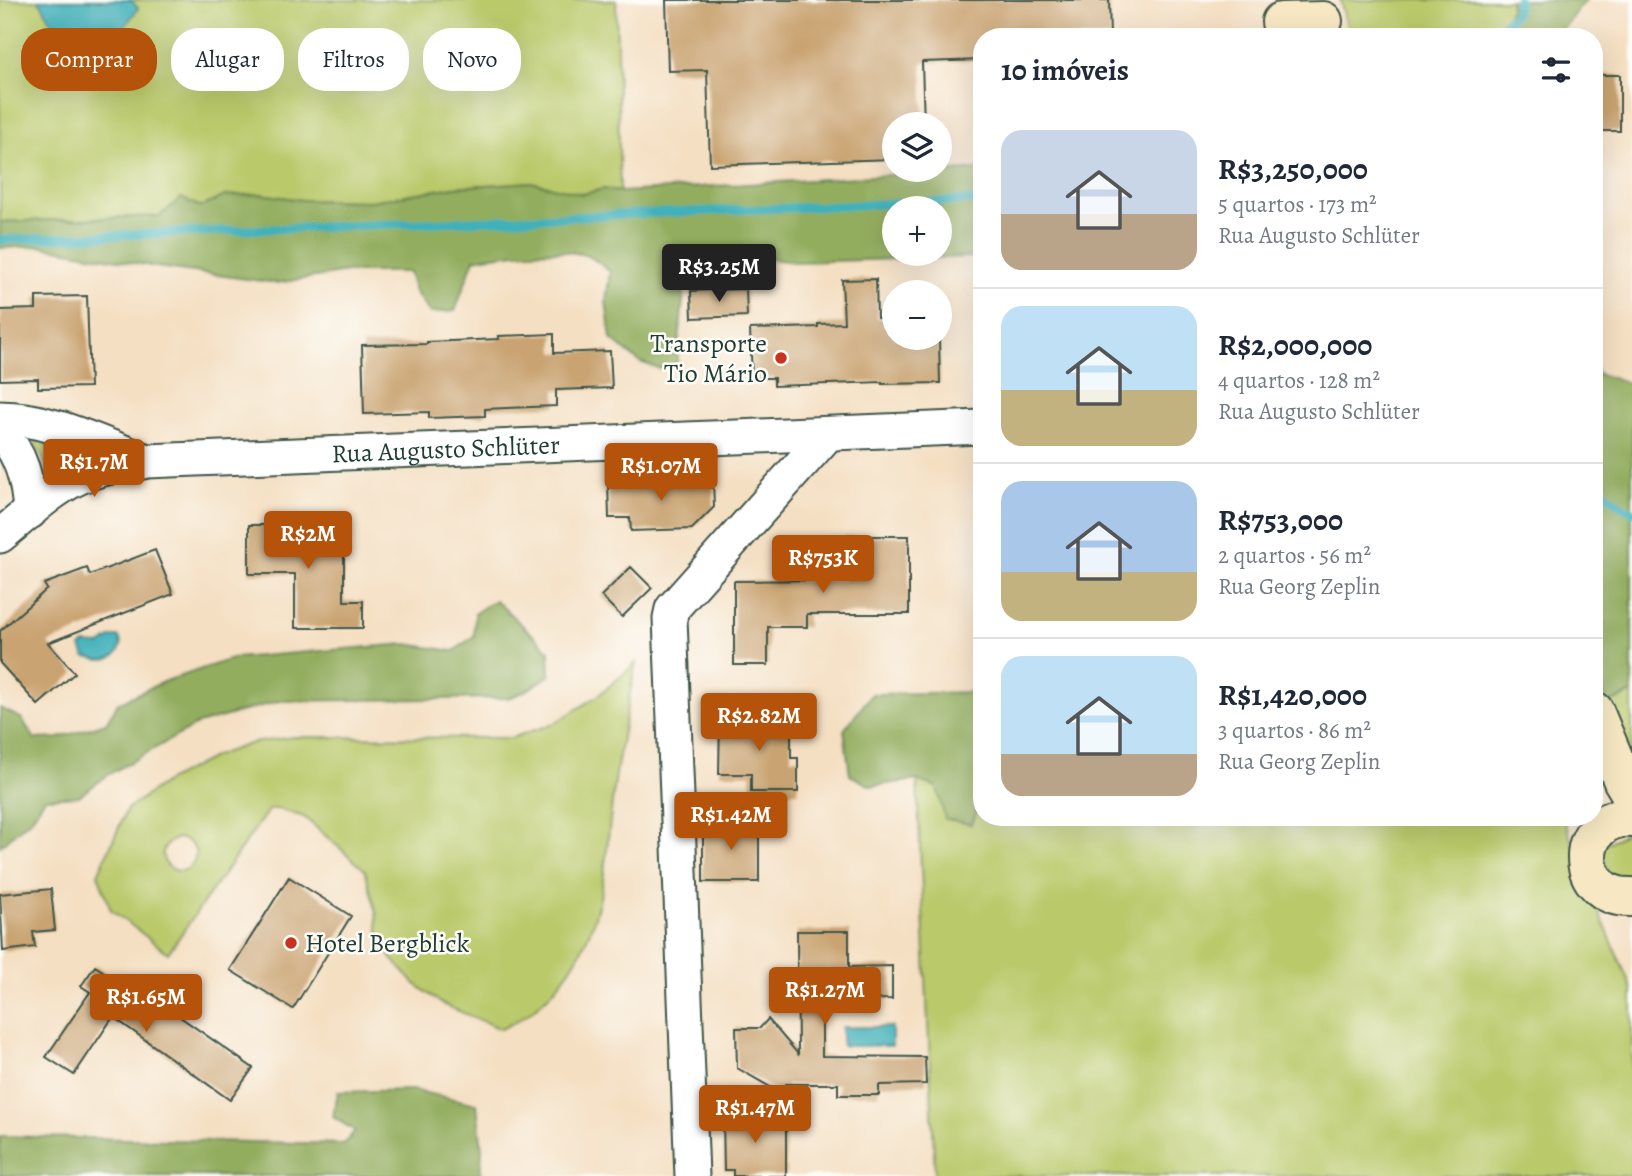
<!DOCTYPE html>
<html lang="pt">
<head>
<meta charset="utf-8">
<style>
  body { margin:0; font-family:Alegreya,serif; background:#f6f6f7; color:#1f2937; height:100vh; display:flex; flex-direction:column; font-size:26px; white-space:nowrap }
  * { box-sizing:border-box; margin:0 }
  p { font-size:23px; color:#747a83 }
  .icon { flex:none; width:38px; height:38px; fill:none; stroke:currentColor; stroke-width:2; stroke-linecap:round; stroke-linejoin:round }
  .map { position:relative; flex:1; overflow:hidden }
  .panel { position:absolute; left:973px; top:28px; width:630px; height:798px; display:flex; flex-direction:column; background:#fff; border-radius:28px; box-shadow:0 7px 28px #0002 }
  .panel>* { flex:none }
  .hud { position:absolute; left:21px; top:28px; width:665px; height:63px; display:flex; gap:14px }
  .buttons { position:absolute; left:882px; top:112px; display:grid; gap:14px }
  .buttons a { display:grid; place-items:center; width:70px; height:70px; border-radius:50%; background:#fff; box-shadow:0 7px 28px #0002; font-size:35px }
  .price { position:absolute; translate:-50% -60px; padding:0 16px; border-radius:7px; background:#b45309; color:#fff; font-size:23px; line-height:46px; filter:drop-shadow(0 2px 4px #0008) }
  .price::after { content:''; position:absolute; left:50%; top:42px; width:21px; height:16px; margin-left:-10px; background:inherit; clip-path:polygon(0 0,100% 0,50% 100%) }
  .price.current { background:#222; color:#fff }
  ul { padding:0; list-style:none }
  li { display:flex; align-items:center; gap:21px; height:175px; padding:0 28px }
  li+li { border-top:2px solid #e0e1e3 }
  li span { display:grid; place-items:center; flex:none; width:196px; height:140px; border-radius:21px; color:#555 }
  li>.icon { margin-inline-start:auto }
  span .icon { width:84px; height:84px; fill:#fffc; stroke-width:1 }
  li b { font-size:30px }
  h2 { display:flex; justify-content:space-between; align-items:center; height:84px; padding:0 28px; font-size:30px }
  .tag { padding:0 24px; border-radius:28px; background:#fff; box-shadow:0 7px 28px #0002; font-size:24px; line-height:63px }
  .tag.current { background:#b45309; color:#fff }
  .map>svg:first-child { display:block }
  .green { fill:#bac96b; stroke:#6c8350; stroke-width:2; fill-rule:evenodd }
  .forest { fill:#93ad5f; stroke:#59754a; stroke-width:2; fill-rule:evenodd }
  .water { fill:#40b0ba; stroke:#307677; stroke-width:2 }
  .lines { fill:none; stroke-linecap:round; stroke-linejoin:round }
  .stream { stroke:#40b0ba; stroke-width:9 }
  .building { fill:#c9a371 }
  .street-casing { stroke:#3f5549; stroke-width:37 }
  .secondary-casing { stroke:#3f5549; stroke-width:42 }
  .street { stroke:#fff; stroke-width:33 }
  .secondary { stroke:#f7e8c3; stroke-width:38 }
  .poi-dot { fill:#c8321e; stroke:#fdfcf7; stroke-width:2.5 }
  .labels { text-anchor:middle; stroke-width:5; stroke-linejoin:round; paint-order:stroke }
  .poi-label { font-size:26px; fill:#1f3d34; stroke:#fdfcf7; text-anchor:end }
  .street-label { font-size:26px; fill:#1f3d34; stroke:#fdfcf7 }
</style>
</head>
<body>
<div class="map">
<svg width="1632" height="1176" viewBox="0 0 1632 1176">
  <rect width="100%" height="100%" fill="#fdfcf7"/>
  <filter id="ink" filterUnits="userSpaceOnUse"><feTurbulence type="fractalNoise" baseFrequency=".0143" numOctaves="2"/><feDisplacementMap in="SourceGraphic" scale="14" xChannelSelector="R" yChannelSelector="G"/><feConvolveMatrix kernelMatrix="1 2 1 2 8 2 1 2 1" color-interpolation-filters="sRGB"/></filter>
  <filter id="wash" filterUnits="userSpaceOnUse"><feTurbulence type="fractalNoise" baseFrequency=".00686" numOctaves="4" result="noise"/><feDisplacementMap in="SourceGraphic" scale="28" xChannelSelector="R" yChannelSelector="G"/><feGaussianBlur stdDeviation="1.57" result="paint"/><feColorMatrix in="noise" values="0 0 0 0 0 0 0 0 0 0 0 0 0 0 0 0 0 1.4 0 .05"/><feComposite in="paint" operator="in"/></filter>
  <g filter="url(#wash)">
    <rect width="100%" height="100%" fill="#f4dfc2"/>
    <path class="green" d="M0 0H39L51 20 138 9 131 0H616L620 192 603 189 583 194 531 182 454 187 371 201 302 200 261 194 225 196 201 207 181 199 160 216 0 222Z
      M1340 0H1510L1511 6 1501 37H1350Z
      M32 439 84 455 49 477 42 456Z
      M636 663C627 707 619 751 613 795 609 825 607 856 602 886 593 946 557 1004 501 1029L442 1004 414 983 392 959 379 936 376 911 365 870 304 817 278 809H269L168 953 111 910 98 874 127 809 167 781 215 756 252 743 293 737 511 738 553 724 598 696ZM177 838C188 839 200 848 194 861 182 888 141 853 177 838Z
      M1632 693V758L1608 704Z
      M917 780 937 787 970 824 982 799V817H1563L1586 882 1632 989V1176H935Z
      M1632 830V885L1611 881 1600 847Z"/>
    <path class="forest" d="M1510 0H1586L1556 37H1501L1511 6Z
      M982 169V251L971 257 795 262 753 257 686 267 677 363 660 369 640 362 611 339 606 301 610 272C604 267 596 259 588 256 561 246 502 254 474 259L455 311 430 313 415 292 409 272H347L277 283 157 267 39 246 0 248V222L160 216 181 198 201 207 225 196 261 194 302 200 371 201 454 187 531 182 583 194 603 189 620 192ZM894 208H940V254H894Z
      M1594 365 1598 374 1632 384V693L1608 704 1594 670Z
      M495 600 549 650 550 675 531 688 510 698 279 701 198 724 108 775 79 796 45 798 32 818 0 846V708L21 718 35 739 59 738 106 723 118 703 163 682 234 658 406 644 454 651 474 636 475 613Z
      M982 692V799L971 824 945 819 937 787 917 780 871 786 850 775 844 730 872 694Z
      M412 1090 477 1104 482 1150 480 1176H0V1136L344 1144 355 1131 333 1117 338 1092Z"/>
    <path class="water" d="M39 0H131L138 8 121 32 84 52 51 20Z
      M112 637H119C125 649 115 660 102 660 97 661 91 657 85 657L81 647 84 644 100 645Z
      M842 1027H892V1046H842Z"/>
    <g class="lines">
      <path class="stream" d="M1492 37 1516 12 1518 0
        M0 240 982 200
        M1594 485 1626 509 1632 512"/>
    </g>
    <g id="blocks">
      <path class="building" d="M666 0H1109L1110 37H982V60L922 62 924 124H894V159L710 165 707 70 668 71Z
        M1594 75H1620V131H1594Z
        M876 279 877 318H894V338H939L940 383 882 384V382L774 386V378H752L750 329 818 327V324L844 323 842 280Z
        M746 289 747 316 692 318 691 291Z
        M87 296 90 387 38 388V379L0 380V310L36 309V297Z
        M554 334V353L610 351 612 388 556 390V406L485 409V416L429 418V412L364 414 362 345 427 344V342L499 339 498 336Z
        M713 479 714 507 692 529 631 531 630 518H609L608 482Z
        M249 525H344V601H363V628H295V574H249Z
        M844 536H909V614H807V627H768V665H734V581L844 580Z
        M155 550 173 594 48 643 75 673 38 705 0 663V631L47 589 44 584 87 568 90 575Z
        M631 567 652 588 622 617 601 596Z
        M720 718 791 719V758H798V792H751V774H719Z
        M703 821H759V882H703Z
        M289 877 351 916 293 1009 230 970Z
        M51 889 55 930 33 932 35 947 3 951 0 894Z
        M797 931H849V967L892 966V999L822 1000V1056L925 1057 926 1084 879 1085V1095H838V1084H786V1096L737 1068 736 1028H760L768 1019 798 1054Z
        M95 966 150 1002 153 998 253 1068 230 1100 113 1017 74 1075 46 1057 90 992 81 986Z
        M786 1114V1176H733V1170H724L723 1115Z"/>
    </g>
  </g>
  <g filter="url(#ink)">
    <use href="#blocks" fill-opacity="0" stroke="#3f5549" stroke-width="2"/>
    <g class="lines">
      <g class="street-casing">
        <g id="street">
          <path id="s1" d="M0 418C51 418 100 444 147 461L982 427"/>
          <path d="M0 432C22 454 28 482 30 512"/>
          <path d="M0 536C54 492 70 469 143 462"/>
          <path d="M692 1176 670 618 672 609 828 434"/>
        </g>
      </g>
      <g class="secondary-casing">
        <path id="secondary" d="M1281 22 1323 21
          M1594 711 1623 781 1632 796
          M1632 818C1573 814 1571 899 1632 897"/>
      </g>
      <use href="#street" class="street"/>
      <use href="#secondary" class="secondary"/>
    </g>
  </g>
  <g class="poi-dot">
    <circle cx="781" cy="358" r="7"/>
    <circle cx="291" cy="943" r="7"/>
  </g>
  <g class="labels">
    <g class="poi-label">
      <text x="767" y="352">Transporte<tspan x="767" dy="30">Tio Mário</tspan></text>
      <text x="305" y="952" text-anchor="start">Hotel Bergblick</text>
    </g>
    <g class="street-label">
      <text dy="9" stroke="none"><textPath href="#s1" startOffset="453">Rua Augusto Schlüter</textPath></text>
    </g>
  </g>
</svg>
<div class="buttons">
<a><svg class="icon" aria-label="layers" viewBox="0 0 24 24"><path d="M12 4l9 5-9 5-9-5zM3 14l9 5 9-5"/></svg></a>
<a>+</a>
<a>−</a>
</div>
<b class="price current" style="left:719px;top:304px">R$3.25M</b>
<b class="price" style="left:94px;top:499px">R$1.7M</b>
<b class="price" style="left:661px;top:503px">R$1.07M</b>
<b class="price" style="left:308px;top:571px">R$2M</b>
<b class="price" style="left:823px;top:595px">R$753K</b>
<b class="price" style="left:759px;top:753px">R$2.82M</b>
<b class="price" style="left:731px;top:852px">R$1.42M</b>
<b class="price" style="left:825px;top:1027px">R$1.27M</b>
<b class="price" style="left:146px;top:1034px">R$1.65M</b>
<b class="price" style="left:755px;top:1145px">R$1.47M</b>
<div class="hud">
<a class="tag current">Comprar</a>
<a class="tag">Alugar</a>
<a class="tag">Filtros</a>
<a class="tag">Novo</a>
</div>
<section class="panel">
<h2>10 imóveis<svg class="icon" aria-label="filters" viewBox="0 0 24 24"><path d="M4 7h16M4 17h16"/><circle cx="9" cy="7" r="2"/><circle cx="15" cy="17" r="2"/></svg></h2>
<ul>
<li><span style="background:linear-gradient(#c9d6e8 60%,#b9a48a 0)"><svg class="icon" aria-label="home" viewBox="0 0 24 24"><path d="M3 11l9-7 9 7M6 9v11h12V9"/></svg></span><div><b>R$3,250,000</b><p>5 quartos · 173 m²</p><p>Rua Augusto Schlüter</p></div></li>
<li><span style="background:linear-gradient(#bfe0f5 60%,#c2b280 0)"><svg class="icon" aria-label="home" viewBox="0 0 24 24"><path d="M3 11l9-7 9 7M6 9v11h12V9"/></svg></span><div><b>R$2,000,000</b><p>4 quartos · 128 m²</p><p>Rua Augusto Schlüter</p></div></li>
<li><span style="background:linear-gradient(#a9c7e8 65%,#c2b280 0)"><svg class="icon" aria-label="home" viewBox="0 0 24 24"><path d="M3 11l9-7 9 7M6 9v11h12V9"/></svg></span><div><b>R$753,000</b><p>2 quartos · 56 m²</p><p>Rua Georg Zeplin</p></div></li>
<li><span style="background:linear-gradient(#bfe0f5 70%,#b9a48a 0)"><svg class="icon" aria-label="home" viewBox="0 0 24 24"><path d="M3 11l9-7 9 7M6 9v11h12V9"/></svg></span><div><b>R$1,420,000</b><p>3 quartos · 86 m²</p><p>Rua Georg Zeplin</p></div></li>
</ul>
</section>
</div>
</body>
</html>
